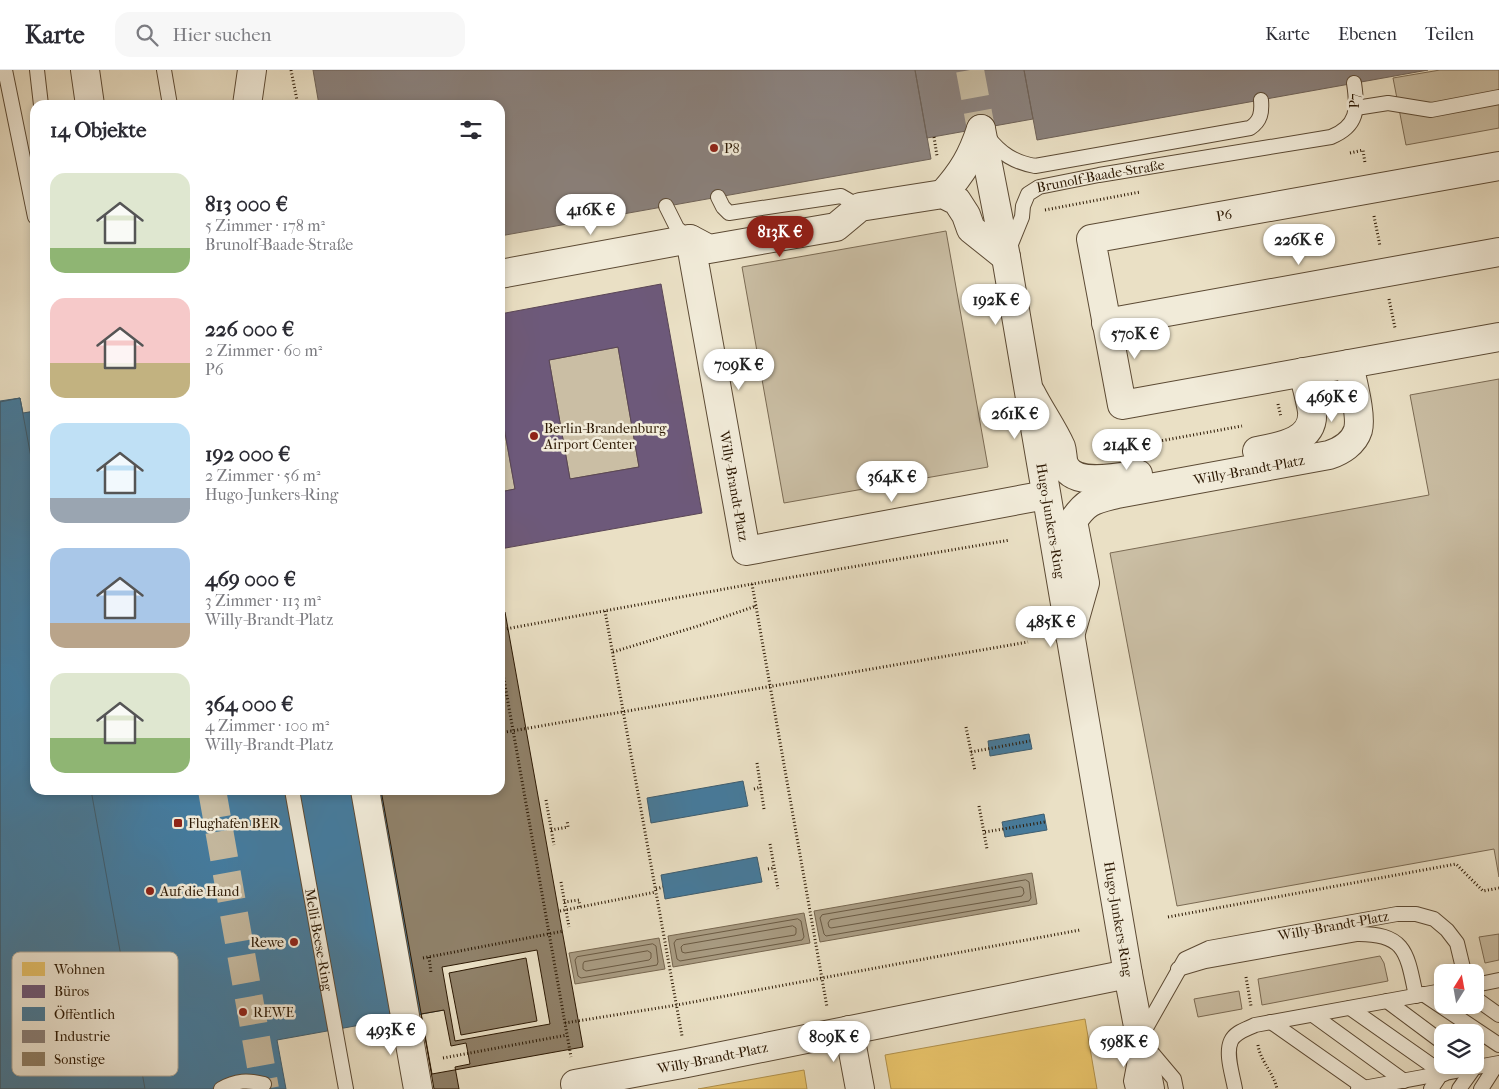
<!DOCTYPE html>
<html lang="de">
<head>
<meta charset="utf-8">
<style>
  body { margin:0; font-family:"IM FELL French Canon",serif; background:#f7f7f7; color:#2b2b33; height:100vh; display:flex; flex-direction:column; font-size:19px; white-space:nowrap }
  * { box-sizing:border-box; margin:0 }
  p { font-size:16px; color:#7c7c81 }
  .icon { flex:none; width:28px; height:28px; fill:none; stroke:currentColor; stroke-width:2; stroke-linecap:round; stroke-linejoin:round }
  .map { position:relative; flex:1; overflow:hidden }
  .side { position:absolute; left:30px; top:30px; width:475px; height:695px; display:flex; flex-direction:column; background:#fff; border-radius:15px; box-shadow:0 2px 8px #0003 }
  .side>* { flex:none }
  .needle { width:32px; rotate:11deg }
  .tools { position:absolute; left:1434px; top:894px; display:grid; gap:10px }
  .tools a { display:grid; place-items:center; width:50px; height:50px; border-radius:10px; background:#fff; box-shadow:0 2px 8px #0003; font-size:25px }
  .price { position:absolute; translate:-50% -42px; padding:0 11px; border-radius:18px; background:#fff; color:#222; font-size:16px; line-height:32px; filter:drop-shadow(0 1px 2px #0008) }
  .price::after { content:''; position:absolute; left:50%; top:30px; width:15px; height:11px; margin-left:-8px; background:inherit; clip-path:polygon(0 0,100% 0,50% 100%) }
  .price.selected { background:#8f2418; color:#fff }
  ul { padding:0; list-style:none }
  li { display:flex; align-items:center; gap:15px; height:125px; padding:0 20px }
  li span { display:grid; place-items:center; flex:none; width:140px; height:100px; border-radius:15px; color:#555 }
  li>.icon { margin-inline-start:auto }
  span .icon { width:60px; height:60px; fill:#fffc; stroke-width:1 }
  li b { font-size:21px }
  h2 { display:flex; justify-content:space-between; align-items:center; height:60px; padding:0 20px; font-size:21px }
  header { display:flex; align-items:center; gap:30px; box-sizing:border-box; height:70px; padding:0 25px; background:#fff; border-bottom:1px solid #e1e1e2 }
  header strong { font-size:24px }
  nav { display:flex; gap:28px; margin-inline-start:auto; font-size:18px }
  .search { width:350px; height:45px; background:#f7f7f7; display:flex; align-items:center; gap:12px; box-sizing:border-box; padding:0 18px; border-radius:15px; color:#7c7c81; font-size:19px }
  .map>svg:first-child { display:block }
  .green { fill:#cabea4; stroke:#7b6b54 }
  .water { fill:#a99c83; stroke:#776750 }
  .homes { fill:#e9c46a; stroke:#b0904b }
  .offices { fill:#6d597a; stroke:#5a4656; fill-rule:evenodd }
  .public { fill:#457b9d; stroke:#3e5d6f }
  .industry { fill:#8a817c; stroke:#6e6258 }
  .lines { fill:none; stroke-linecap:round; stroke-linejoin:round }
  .shore { stroke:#6a5a43; stroke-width:1 }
  .building { fill:#8f8068; stroke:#2c1803; fill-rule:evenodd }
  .minor-tunnel { stroke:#c4b89e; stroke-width:28; stroke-dasharray:28 14; stroke-linecap:butt }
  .tertiary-tunnel { stroke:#c4b89e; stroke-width:28; stroke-dasharray:28 14; stroke-linecap:butt }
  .service-casing { stroke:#5c4a34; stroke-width:16 }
  .minor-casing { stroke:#5c4a34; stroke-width:30 }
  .tertiary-casing { stroke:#5c4a34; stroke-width:30 }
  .path { stroke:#2c1803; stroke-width:3; stroke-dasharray:1 2.5; stroke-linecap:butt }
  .service { stroke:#f1ebd9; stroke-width:14 }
  .minor { stroke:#f1ebd9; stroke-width:28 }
  .tertiary { stroke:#f1ebd9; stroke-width:28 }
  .poi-dot { fill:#8f2418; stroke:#f1ebd9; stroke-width:2 }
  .labels { text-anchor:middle; stroke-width:5; stroke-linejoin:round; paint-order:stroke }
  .street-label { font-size:14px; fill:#2c1803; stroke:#f1ebd9 }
  .poi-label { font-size:14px; fill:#2c1803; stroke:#f1ebd9; text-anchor:start }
  .key { fill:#f1ebd9; stroke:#b6ac99; stroke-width:1 }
  .key-label { font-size:14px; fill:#2c1803 }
</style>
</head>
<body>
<header>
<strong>Karte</strong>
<div class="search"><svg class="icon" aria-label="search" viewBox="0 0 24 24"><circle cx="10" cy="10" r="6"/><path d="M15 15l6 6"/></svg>Hier suchen</div>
<nav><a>Karte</a><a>Ebenen</a><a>Teilen</a></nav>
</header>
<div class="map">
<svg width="1499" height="1019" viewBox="0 0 1499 1019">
  <rect width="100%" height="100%" fill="#eae0c5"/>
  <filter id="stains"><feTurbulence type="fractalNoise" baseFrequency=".004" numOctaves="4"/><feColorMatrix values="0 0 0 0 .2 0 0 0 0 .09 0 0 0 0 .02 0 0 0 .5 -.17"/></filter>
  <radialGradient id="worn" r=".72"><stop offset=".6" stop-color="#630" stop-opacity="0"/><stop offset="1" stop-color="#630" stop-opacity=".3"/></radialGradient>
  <path class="green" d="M1440 0H1499V58L1406 75 1393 8Z
    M946 161 988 397 784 433 742 197Z
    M618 277 639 397 570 409 549 290Z
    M1499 309V807L1494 779 1177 836 1110 483 1429 425 1410 325Z
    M500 335 515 419 500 422Z
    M1499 864V890L1485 893 1479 867Z
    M1380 886 1384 893 1388 911 1262 935 1258 909Z
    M1239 921 1242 939 1198 947 1194 929Z"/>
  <path class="water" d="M1032 803 1037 834 820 872 814 841Z
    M804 843 810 873 673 897 668 866Z
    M659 868 665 899 575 914 569 883Z"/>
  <path class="homes" d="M1085 949 1097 1019H891L885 985Z
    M804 1000 807 1019H698Z"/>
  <path class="offices" d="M661 214 702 443 500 479V422L515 419 500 335V244ZM618 277 639 397 570 409 549 290Z"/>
  <path class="public" d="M20 328 23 343 35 341V720H406L444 940 277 970 286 1019H0V331Z
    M20 328 35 409V720H91L145 1019H0V332Z
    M1029 664 1032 679 990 686 988 671Z
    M743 711 748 736 651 753 647 728Z
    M1044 744 1047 760 1005 767 1002 752Z
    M757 787 762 812 665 829 661 805Z"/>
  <path class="industry" d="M313 0H915L931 89 500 166V35H319Z
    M915 0H1024L1033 49 927 68Z
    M1024 0H1428L1037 70Z"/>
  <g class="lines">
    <path class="shore" d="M1026 810 1029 812 1031 828 1029 831 826 866 824 864 820 848 822 845Z
      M1021 817 1023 818 1024 823 1022 826 831 858 829 857 828 853 830 850Z
      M798 849 801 851 804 867 802 870 680 891 677 889 674 873 676 870Z
      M793 856 796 858V863L795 865 685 883 682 882 681 877 683 875Z
      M653 874 656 876 658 892 657 895 581 908 578 906 575 890 577 887Z
      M648 881 651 883V888L649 890 586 901 583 899V894L584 892Z"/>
  </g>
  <path class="building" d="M505 542 583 977 432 1004 381 720H500V543ZM537 880 550 954 455 971 442 897Z
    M526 888 537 951 461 965 449 903Z
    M444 940 451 976 466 973 468 983 470 994 455 997 459 1019H434L421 944Z"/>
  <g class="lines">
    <path class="minor-tunnel" d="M212 720 265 1019"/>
    <path class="tertiary-tunnel" d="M970 0 981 59"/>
    <g class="service-casing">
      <g id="service">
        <path d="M5 0 35 147"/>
        <path d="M37 0 41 35"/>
        <path d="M164 0 170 35"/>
        <path d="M1356 38 1388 33 1431 40 1499 27"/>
        <path d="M988 67C1001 84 1014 92 1035 96L1250 58C1261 51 1262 42 1261 30"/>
        <path d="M718 127 723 137 729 143 841 126 860 137"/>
        <path d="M666 136 677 158 690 169"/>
        <path id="s1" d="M1009 179 1022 147 1023 136 1028 124 1039 117 1099 105 1331 67C1358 56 1358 39 1354 13"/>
        <path id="s2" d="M292 720 346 1019"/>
        <path d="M1178 899 1205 891 1356 864C1406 863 1407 883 1416 926"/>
        <path d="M1475 915 1499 910"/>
        <path d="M1423 924 1499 975"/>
        <path d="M1475 928 1499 945"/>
        <path d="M1387 931 1442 972"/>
        <path d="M1350 938 1444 1004"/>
        <path d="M1313 945 1404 1011"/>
        <path d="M1271 952 1365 1018"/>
        <path id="s3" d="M1142 965 1185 889 1209 878 1397 844H1416L1434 849 1447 860 1457 873 1464 902"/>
        <path d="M1147 977 1174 1009 1176 1019"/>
        <path d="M221 1019C236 1010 248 1010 264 1014"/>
        <path d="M1133 1019 1131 1011 1136 985"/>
        <path d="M1235 1019C1233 1006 1225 984 1231 971 1235 962 1247 959 1255 955L1442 921"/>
        <path d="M1358 1019 1499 993"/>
        <path d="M1431 1019 1441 1004"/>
        <path d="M1459 1019 1474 998"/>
        <path d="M1481 1019 1497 994"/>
      </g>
    </g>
    <g class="minor-casing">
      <g id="minor">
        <path d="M85 0 90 35"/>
        <path d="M247 35 252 0"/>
        <path d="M1499 96 1091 169 1122 335 1499 267"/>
        <path d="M943 124C963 102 972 86 981 59"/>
        <path id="s4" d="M690 169 746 481 1046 425"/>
        <path d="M500 204 690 169 709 179 836 157 860 137 943 124 957 131 966 145 971 159 1006 187"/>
        <path d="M1106 253 1499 182"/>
        <path d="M1031 323C1040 341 1053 359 1061 377 1063 383 1062 391 1065 396 1075 417 1121 407 1138 404"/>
        <path d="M1257 381C1278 377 1315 372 1312 341 1310 328 1306 315 1303 302"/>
        <path id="s5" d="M1070 566 1085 513 1073 451C1087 430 1094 430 1117 424L1329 385C1341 381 1354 373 1358 360 1362 345 1352 310 1349 294"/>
        <path d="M365 720 418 1019"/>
        <path d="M849 960 860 1019"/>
        <path id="s6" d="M575 1014 687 993 1128 904"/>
      </g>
    </g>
    <g class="tertiary-casing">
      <g id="tertiary">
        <path id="s7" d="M981 59 1006 187 1128 904 1150 1019"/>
      </g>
    </g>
    <path class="path" d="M291 0 298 35
      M934 67 937 86
      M1350 83 1363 80 1365 93
      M1045 140 1140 122
      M1374 146 1380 176
      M1389 229 1395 258
      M1278 334 1281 347
      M1138 375 1242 356
      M752 514 827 937
      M605 541 682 966
      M500 560 752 514 1010 470
      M613 582 698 556 756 536 755 535
      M500 587 571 987
      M966 657 975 701
      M500 663 1028 572
      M971 682 1030 671
      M757 693 764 739
      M754 719 761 717
      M546 730 554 775
      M979 736 987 779
      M551 760 568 757 567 750
      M985 762 1045 752
      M770 774 778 819
      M768 799 774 798
      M561 812 569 857
      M656 819 663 817
      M564 832 579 830 580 837
      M560 841 656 822
      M1168 847 1456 794 1483 821 1499 818
      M429 887 431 903
      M423 888 564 861
      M1246 907 1251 936
      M565 953 677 935 1080 860
      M1258 975C1260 991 1274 1003 1277 1019
      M443 988 567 965"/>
    <use href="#service" class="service"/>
    <use href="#minor" class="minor"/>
    <use href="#tertiary" class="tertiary"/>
  </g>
  <g class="poi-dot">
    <circle cx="714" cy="78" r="5"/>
    <circle cx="534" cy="366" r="5"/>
    <rect x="173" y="748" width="10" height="10" rx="2.5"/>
    <circle cx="150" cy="821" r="5"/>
    <circle cx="294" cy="872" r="5"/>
    <circle cx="243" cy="942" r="5"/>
  </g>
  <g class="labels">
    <g class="street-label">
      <text transform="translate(1354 31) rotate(-90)" y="5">P7</text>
      <text dy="5" stroke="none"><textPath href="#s1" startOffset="134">Brunolf-Baade-Straße</textPath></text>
      <text transform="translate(1224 145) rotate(-10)" y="5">P6</text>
      <text dy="5" stroke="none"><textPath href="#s5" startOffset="306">Willy-Brandt-Platz</textPath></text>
      <text dy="5" stroke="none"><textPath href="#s4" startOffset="251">Willy-Brandt-Platz</textPath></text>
      <text dy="5" stroke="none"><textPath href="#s7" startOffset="398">Hugo-Junkers-Ring</textPath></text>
      <text dy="5" stroke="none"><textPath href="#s7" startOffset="802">Hugo-Junkers-Ring</textPath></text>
      <text dy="5" stroke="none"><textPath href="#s3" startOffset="240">Willy-Brandt-Platz</textPath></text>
      <text dy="5" stroke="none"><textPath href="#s2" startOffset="152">Melli-Beese-Ring</textPath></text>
      <text dy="5" stroke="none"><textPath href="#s6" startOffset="140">Willy-Brandt-Platz</textPath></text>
    </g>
    <g class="poi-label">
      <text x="724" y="83">P8</text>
      <text x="544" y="363">Berlin-Brandenburg<tspan x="544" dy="16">Airport Center</tspan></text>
      <text x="188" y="758">Flughafen BER</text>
      <text x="160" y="826">Auf die Hand</text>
      <text x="284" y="877" text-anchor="end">Rewe</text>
      <text x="253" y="947">REWE</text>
    </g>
  </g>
  <rect x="12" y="882" width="166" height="124" rx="8" class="key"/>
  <rect x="22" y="892" width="23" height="14" fill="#e9c46a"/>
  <rect x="22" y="915" width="23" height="13" fill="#6d597a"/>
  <rect x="22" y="937" width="23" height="14" fill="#457b9d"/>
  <rect x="22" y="960" width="23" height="13" fill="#8a817c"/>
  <rect x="22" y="982" width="23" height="14" fill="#8f8068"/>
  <g class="key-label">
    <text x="54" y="904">Wohnen</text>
    <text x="54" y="926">Büros</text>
    <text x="54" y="949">Öffentlich</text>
    <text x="54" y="971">Industrie</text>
    <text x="54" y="994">Sonstige</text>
  </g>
  <rect width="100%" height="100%" filter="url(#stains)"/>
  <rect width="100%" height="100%" fill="url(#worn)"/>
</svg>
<div class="tools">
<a><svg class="needle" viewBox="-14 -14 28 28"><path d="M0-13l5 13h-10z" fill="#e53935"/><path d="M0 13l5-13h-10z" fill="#7c7c81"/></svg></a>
<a><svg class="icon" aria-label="layers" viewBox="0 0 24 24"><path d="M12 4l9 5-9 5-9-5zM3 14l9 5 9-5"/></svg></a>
</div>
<b class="price" style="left:591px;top:166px">416K €</b>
<b class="price selected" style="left:780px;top:188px">813K €</b>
<b class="price" style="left:1299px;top:196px">226K €</b>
<b class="price" style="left:996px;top:256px">192K €</b>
<b class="price" style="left:1135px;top:290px">570K €</b>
<b class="price" style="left:739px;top:321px">709K €</b>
<b class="price" style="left:1332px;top:353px">469K €</b>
<b class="price" style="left:1015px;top:370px">261K €</b>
<b class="price" style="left:1127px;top:401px">214K €</b>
<b class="price" style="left:892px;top:433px">364K €</b>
<b class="price" style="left:1051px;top:578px">485K €</b>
<b class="price" style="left:391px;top:986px">493K €</b>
<b class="price" style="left:834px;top:993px">809K €</b>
<b class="price" style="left:1124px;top:998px">598K €</b>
<section class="side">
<h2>14 Objekte<svg class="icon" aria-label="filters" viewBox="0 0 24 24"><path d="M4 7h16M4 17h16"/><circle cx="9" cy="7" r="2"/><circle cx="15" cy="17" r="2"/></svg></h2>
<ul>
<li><span style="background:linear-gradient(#dfe7d0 75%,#8fb573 0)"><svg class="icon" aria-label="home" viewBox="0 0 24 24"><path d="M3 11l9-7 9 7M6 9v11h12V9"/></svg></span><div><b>813 000 €</b><p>5 Zimmer · 178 m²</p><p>Brunolf-Baade-Straße</p></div></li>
<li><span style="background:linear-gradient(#f6c9c9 65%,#c2b280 0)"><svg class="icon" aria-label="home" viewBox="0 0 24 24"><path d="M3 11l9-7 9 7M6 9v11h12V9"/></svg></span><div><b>226 000 €</b><p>2 Zimmer · 60 m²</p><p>P6</p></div></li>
<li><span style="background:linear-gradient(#bfe0f5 75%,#9aa5b1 0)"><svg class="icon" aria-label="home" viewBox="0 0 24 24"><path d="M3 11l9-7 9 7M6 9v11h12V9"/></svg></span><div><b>192 000 €</b><p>2 Zimmer · 56 m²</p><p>Hugo-Junkers-Ring</p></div></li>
<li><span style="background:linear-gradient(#a9c7e8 75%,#b9a48a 0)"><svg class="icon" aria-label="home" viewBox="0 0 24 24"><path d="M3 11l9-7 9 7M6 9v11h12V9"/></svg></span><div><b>469 000 €</b><p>3 Zimmer · 113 m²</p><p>Willy-Brandt-Platz</p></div></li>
<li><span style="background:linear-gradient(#dfe7d0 65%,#8fb573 0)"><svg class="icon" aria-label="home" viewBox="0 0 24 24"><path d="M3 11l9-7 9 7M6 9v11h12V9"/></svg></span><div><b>364 000 €</b><p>4 Zimmer · 100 m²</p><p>Willy-Brandt-Platz</p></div></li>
</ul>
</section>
</div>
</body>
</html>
